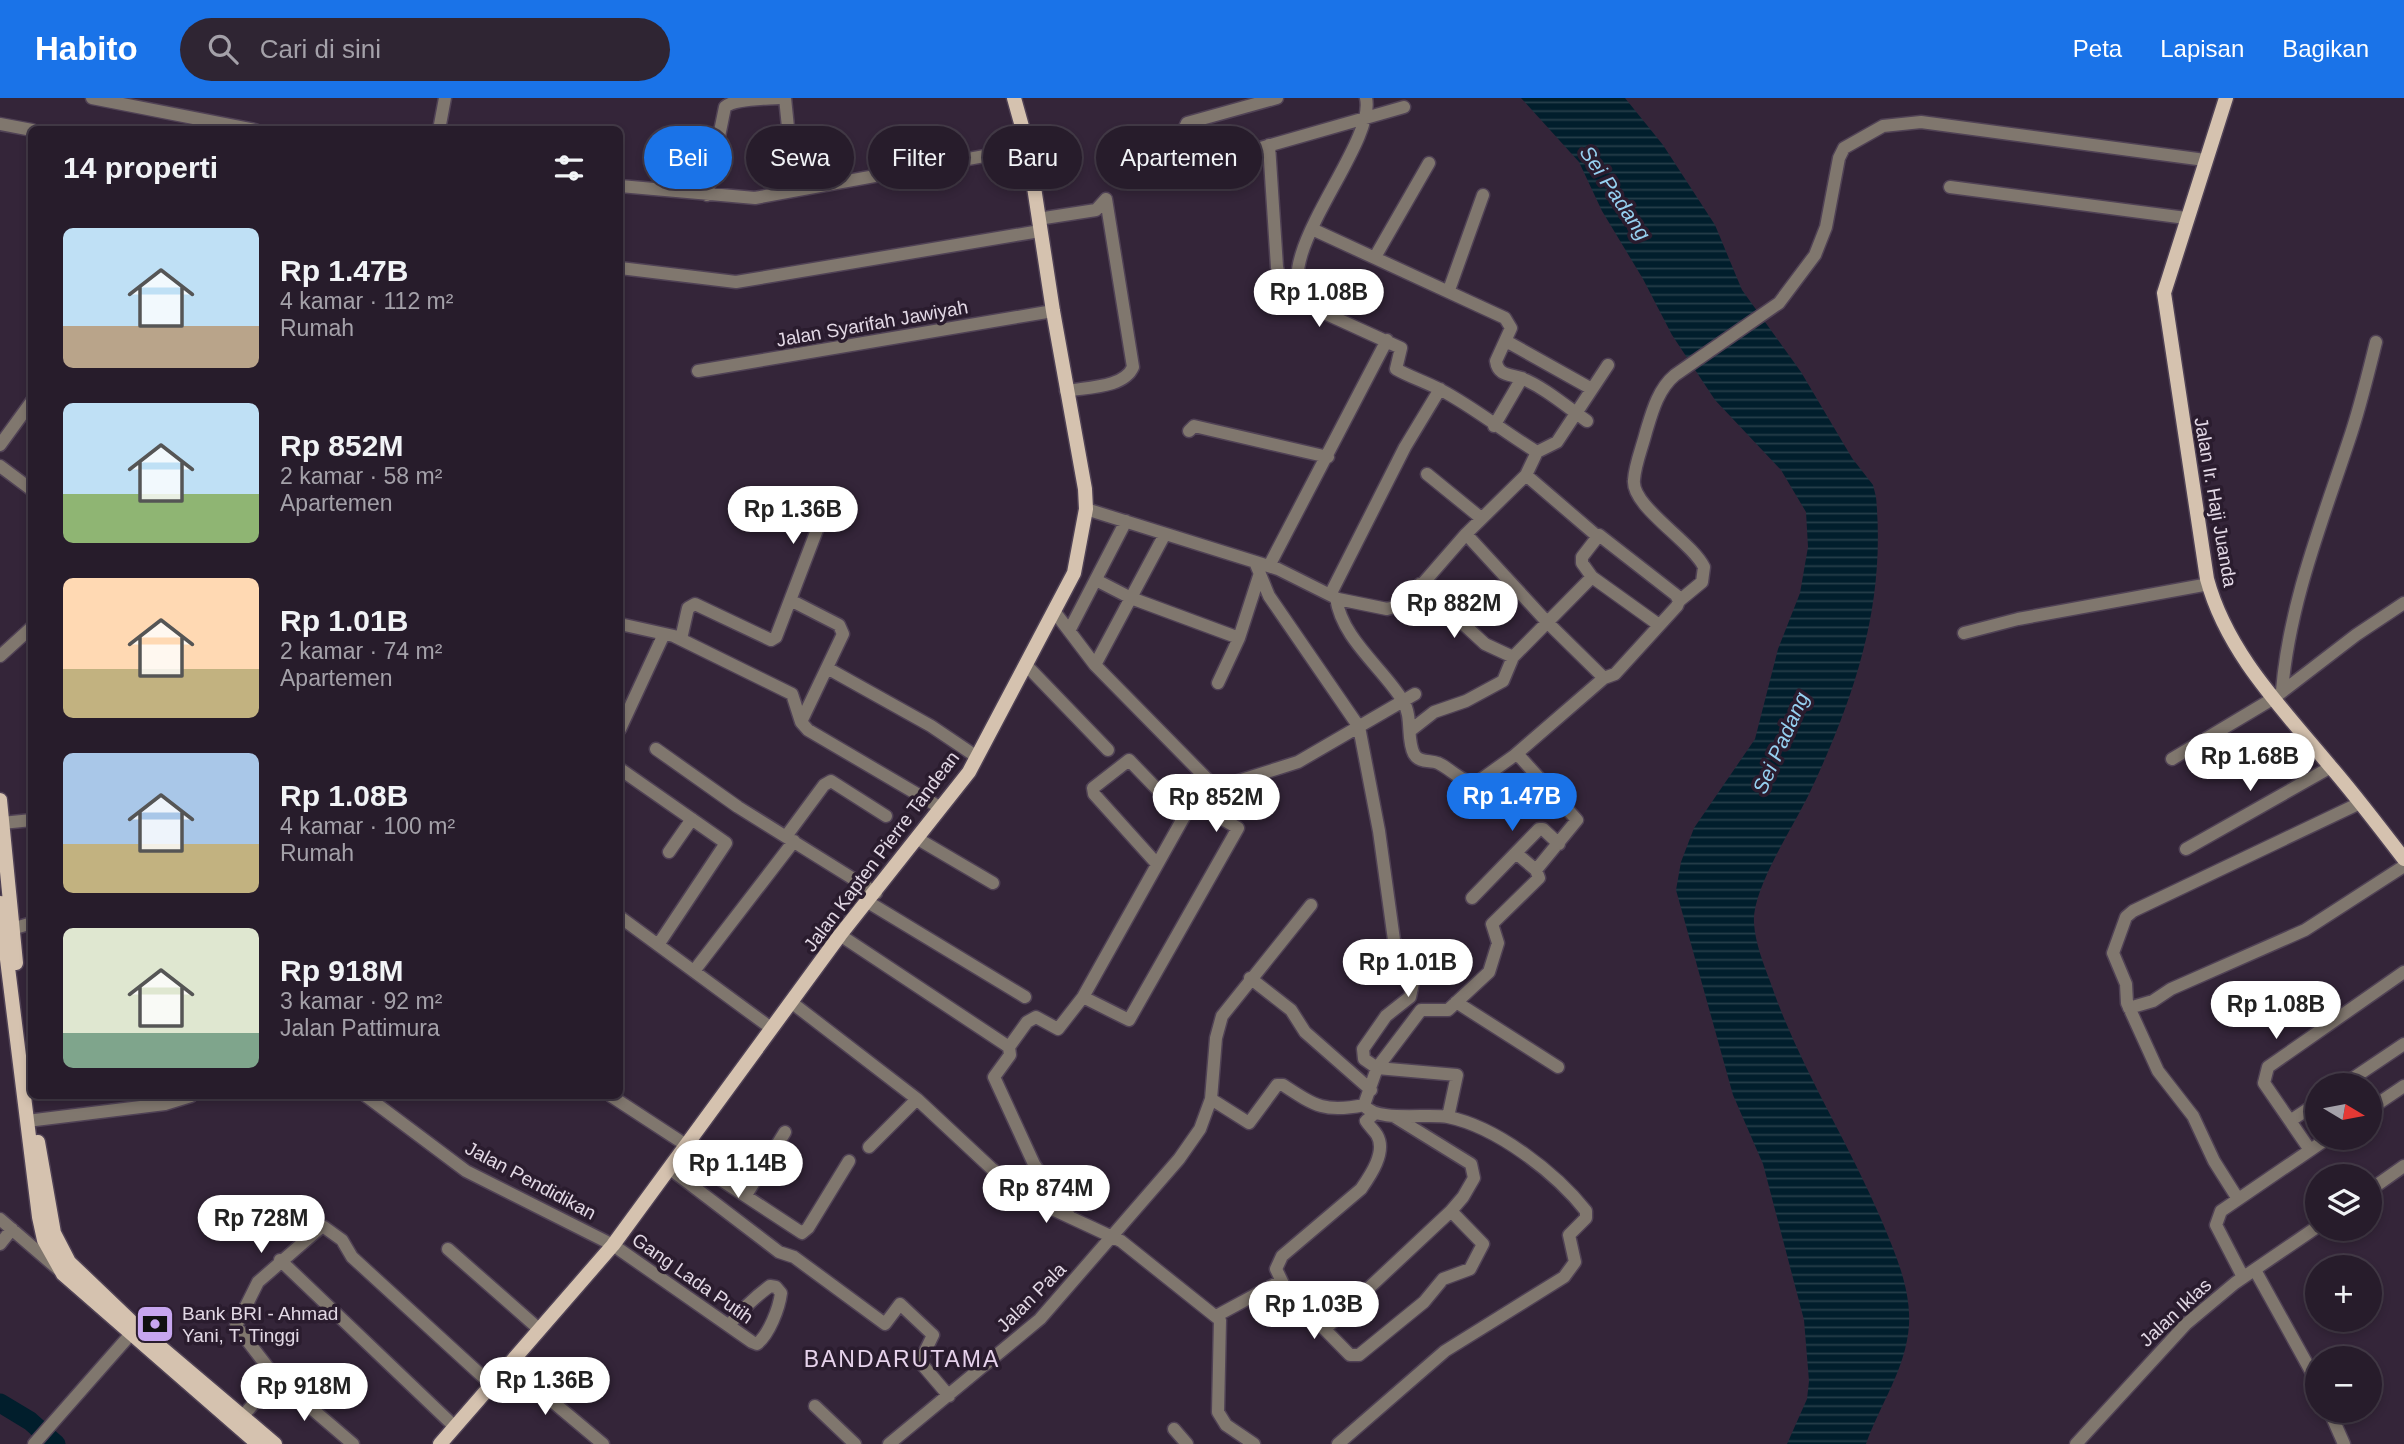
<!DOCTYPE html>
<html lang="id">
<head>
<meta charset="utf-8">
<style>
  body { margin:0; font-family:Helvetica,sans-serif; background:#2f2533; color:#f1f3f6; height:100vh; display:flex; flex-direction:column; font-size:26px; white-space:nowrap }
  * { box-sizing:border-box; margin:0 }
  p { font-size:23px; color:#a4a1a9 }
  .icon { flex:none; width:38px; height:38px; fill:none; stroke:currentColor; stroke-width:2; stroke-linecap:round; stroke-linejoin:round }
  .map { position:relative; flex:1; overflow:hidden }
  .sheet { position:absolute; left:28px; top:28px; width:595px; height:973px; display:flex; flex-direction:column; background:#271c2b; border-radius:10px; box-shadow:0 4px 10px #0003,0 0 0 2px #433a47 }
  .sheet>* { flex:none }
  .top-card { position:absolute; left:644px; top:28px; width:665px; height:63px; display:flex; gap:14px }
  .needle { width:46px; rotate:100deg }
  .fabs { position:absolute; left:2305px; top:975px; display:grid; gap:14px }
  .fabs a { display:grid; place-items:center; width:77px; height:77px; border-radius:50%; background:#271c2b; box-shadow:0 4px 10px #0003,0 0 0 2px #433a47; font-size:35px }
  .price { position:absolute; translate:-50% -60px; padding:0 16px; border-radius:24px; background:#fff; color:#222; font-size:23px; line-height:46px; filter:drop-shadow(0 2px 4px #0008) }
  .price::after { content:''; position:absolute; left:50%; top:42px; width:21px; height:16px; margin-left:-10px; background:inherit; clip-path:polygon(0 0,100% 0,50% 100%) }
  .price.selected { background:#1a73e8; color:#fff }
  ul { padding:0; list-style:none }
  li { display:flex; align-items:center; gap:21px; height:175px; padding:0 35px }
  li span { display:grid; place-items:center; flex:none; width:196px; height:140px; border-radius:10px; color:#555 }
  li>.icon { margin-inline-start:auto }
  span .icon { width:84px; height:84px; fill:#fffc; stroke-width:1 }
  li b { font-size:30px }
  h2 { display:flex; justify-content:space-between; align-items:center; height:84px; padding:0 35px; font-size:30px }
  .chip { padding:0 24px; border-radius:32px; background:#271c2b; box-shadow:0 4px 10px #0003,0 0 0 2px #433a47; font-size:24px; line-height:63px }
  .chip.selected { background:#1a73e8; color:#fff }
  header { display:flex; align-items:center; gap:42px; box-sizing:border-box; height:98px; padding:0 35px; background:#1a73e8; color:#fff }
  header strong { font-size:33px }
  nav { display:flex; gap:38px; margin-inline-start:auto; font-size:24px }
  .search { width:490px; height:63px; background:#2f2533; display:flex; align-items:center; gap:18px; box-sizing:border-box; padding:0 24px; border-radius:38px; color:#a4a1a9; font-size:26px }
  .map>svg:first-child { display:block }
  .water { fill:url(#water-rules) }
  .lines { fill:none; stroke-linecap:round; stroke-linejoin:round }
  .river { stroke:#011e2c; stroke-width:19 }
  .minor-casing { stroke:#504255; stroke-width:15 }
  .major-casing { stroke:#504255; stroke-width:17 }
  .minor { stroke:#80776e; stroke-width:12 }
  .major { stroke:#d5c2af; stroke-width:14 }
  .labels { text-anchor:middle; stroke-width:7; stroke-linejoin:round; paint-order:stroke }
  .street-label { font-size:19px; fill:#e2d8e5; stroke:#2a1c2e }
  .poi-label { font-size:19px; fill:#e2d8e5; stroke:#2a1c2e; text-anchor:start }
  .water-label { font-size:21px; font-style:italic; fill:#96d0f0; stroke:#2a1c2e }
  .quarter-label { font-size:23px; letter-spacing:2px; fill:#e6d2eb; stroke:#2a1c2e }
</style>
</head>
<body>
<header>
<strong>Habito</strong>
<div class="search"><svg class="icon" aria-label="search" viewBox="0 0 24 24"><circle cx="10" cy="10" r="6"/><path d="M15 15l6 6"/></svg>Cari di sini</div>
<nav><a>Peta</a><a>Lapisan</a><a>Bagikan</a></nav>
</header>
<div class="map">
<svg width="2404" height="1346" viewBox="0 0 2404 1346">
  <defs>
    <pattern id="water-rules" width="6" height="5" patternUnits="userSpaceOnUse" patternTransform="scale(1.75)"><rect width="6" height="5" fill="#011e2c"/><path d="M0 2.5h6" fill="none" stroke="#263e4a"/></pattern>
  </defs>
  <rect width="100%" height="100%" fill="#342539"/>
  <path class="water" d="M1521 0H1625L1663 47 1715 127 1742 192 1801 274 1852 360 1873 387 1876 399C1886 507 1855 598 1810 694 1794 728 1752 790 1754 825 1755 845 1764 867 1771 886 1799 968 1847 1041 1881 1121 1895 1155 1911 1190 1909 1227 1906 1271 1880 1306 1866 1346H1787L1807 1301 1809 1283 1804 1222 1763 1066 1733 997 1676 792 1681 764 1694 730 1755 641 1778 551 1800 495 1808 449 1806 414 1781 372 1715 302 1672 237 1643 181 1602 113 1579 64Z"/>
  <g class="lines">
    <path class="river" d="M0 1305 30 1323 56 1346"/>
    <g class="minor-casing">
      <path id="minor" d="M92 0 255 32
        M785 0 789 39
        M1277 0 1187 25 1182 36 1190 70 1404 9
        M1366 0C1377 48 1261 167 1309 208L1401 250 1396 271C1410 279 1426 284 1441 292 1475 310 1504 334 1537 354
        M0 26 32 32
        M439 32 445 0
        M1269 47 1277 169 1280 181 1285 182
        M620 88 755 100 1028 50
        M1950 89 2186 120
        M707 97 725 9C735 0 764 1 779 0
        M1038 121 1096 112 1106 101
        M1312 131 1505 220 1511 230 1496 263C1498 278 1510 276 1521 280 1544 289 1567 309 1587 323
        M1375 159 1429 65
        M620 170 736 184 1040 133
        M1449 192 1483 97
        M1506 243 1590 290
        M698 273 1053 213
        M1066 293C1087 289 1124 290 1133 269L1106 101
        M1494 328 1522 280
        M1189 333 1194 328 1328 359
        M0 347 32 303
        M0 368 32 392
        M1427 376 1481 420
        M1526 377 1597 438
        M1086 411 1278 471 1338 501 1387 511 1405 506 1466 436 1526 377 1537 354 1557 344 1608 267
        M1466 436 1547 524 1604 580
        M1255 464 1269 498 1359 629 1379 733 1394 842 1414 880 1410 899 1386 918 1363 951 1364 961 1377 970 1364 1007C1376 1025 1428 1015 1448 1019 1497 1029 1556 1075 1586 1113V1120L1569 1137 1575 1164 1564 1179 1445 1253 1338 1346
        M1269 468 1387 242
        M1096 482 1131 500 1239 540
        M1420 486 1485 546 1513 559
        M1330 497 1405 349 1440 291
        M1336 500C1342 541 1382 569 1403 603 1413 619 1406 641 1414 656 1419 665 1430 662 1438 665 1451 671 1461 684 1476 685L1515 657 1521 660 1577 722 1536 772 1539 780 1492 826 1498 845 1489 874 1448 912H1421L1377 970 1457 977 1448 1019
        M1679 503 1702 484 1704 469C1691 443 1631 408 1634 382 1635 366 1642 350 1646 334 1652 314 1658 291 1675 277L1779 205 1815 157 1826 129 1839 60 1844 50 1883 28 1921 24 2205 62
        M789 505 828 403
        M1054 513 1095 567 1216 690 1298 664 1415 596
        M620 526 674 538 792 596 801 624 808 632 941 710
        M1069 533 1126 423
        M1964 535 2018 521 2209 486
        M681 541 688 510 695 506 771 542 776 539 789 505H796L839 527 843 536 801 624
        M0 558 32 529
        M1026 567 1108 652
        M1095 567 1165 436
        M827 570 931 628 977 659
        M1218 585 1239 540 1259 478
        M2282 593C2289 506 2322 424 2349 342 2360 310 2368 276 2376 244
        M620 631 664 536
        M1411 632 1434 614 1466 603 1503 583 1513 559 1592 479
        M656 651 738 709 876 795
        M1515 657 1604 580 1615 576 1677 508 1679 503 1676 497 1599 437 1582 459V465L1592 479 1659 527
        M2172 661 2274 600 2356 537 2404 505
        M620 671 726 745 658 847
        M2 725 32 722
        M787 737 824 687 831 683 886 718
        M918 741 993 785
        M2186 751 2331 669
        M669 754 692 721
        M1516 755 1536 772
        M1157 766 1094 696 1093 690 1129 662 1184 719
        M1472 800 1539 731H1543L1559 746
        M868 804 1025 899
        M620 819 771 930
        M5 833 32 825
        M840 837 1009 949
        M694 873 794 743
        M1250 880 1291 912 1305 934 1371 992
        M791 904 917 1001 991 1070 1035 1103 1121 1143 1220 1222 1218 1314 1226 1327 1254 1346
        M1456 904 1558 969
        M2129 910 2153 903 2171 891 2305 832 2404 768
        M2343 987 2404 946
        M366 998 466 1073 613 1147 752 1244 757 1246C769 1236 779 1211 781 1195L776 1189 770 1188C756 1198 739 1214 729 1228
        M611 998 686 1047
        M1211 1001 1249 1025 1277 987H1283C1315 1008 1325 1015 1364 1007
        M2370 1011 2404 988
        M1374 1016 1366 1023C1369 1028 1374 1032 1377 1037 1387 1054 1370 1078 1361 1091L1282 1158 1276 1171 1286 1192 1350 1257H1359L1424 1204 1443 1181 1470 1171 1483 1146 1451 1113
        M27 1023 165 1006 191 998
        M2290 1023 2317 1005
        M869 1049 917 1001
        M2310 1052 2264 985 2268 969 2404 874
        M680 1055 802 1135 808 1130 849 1063
        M669 1070 779 1154 794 1159 885 1226 900 1206 933 1237 920 1264 949 1298
        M2370 1092 2404 1068
        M746 1097 785 1034
        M2238 1101 2214 1063 2193 1018 2158 973 2127 905 2126 886 2113 855 2126 819 2133 813 2360 705
        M1070 1119 1034 1066 994 979 1010 957 1009 949 1027 924 1036 919 1058 931 1083 899 1190 708 1198 707 1238 730 1129 922 1083 899
        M0 1121 58 1171
        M0 1146 12 1131
        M448 1151 540 1232
        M280 1162 455 1329
        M2255 1172 2317 1284
        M2243 1179 2216 1127 2221 1113 2328 1040
        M1216 1218 1279 1184
        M1325 1231 1451 1113 1463 1099 1474 1080 1471 1066 1395 1019
        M509 1267 603 1346
        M815 1308 855 1346
        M2329 1312 2344 1346
        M242 1319 276 1280
        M1174 1331 1187 1346
        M34 1346 137 1229
        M353 1346 276 1280 236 1228 258 1184 320 1130 324 1129 342 1142 352 1159 493 1288
        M889 1346 1040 1221 1179 1061 1200 1031 1211 1001 1216 940 1222 918 1311 807
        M2076 1346 2186 1226 2235 1185 2317 1129"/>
    </g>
    <g class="major-casing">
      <path id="major" d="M2226 0 2164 195 2207 481C2227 555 2282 610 2330 668 2356 698 2380 730 2404 761
        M0 702 16 865
        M0 805 39 1119 44 1142 63 1176 258 1346
        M38 1044 54 1135 69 1164 137 1229 275 1346
        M440 1346 613 1147 840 837 969 674 1074 475 1086 411 1085 391 1053 213 1028 50 1014 0"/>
    </g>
    <use href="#minor" class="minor"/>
    <use href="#major" class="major"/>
  </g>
  <defs>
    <g id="bank-square" transform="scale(2.0125)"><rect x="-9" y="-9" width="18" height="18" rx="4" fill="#c7a6ef" stroke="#2a1c2e"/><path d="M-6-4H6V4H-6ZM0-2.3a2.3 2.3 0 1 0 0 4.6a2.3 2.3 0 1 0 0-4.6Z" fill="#111"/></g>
  </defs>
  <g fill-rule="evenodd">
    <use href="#bank-square" x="155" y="1226"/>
  </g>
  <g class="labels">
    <g class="street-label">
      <text transform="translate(872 225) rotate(-10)" y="7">Jalan Syarifah Jawiyah</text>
      <text transform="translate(2216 404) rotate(80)" y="7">Jalan Ir. Haji Juanda</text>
      <text transform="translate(881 753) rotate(-53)" y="7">Jalan Kapten Pierre Tandean</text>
      <text transform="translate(531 1082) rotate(28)" y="7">Jalan Pendidikan</text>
      <text transform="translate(693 1180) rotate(35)" y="7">Gang Lada Putih</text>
      <text transform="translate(1031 1199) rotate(-45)" y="7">Jalan Pala</text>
      <text transform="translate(2175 1214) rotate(-43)" y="7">Jalan Iklas</text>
    </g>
    <g class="poi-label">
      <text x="182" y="1222">Bank BRI - Ahmad<tspan x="182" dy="22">Yani, T. Tinggi</tspan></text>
    </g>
    <g class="water-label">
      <text transform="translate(1615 95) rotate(56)" y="7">Sei Padang</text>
      <text transform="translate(1781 645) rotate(-66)" y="7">Sei Padang</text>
    </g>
    <g class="quarter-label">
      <text x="902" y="1269">BANDARUTAMA</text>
    </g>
  </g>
</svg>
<div class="fabs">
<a><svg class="needle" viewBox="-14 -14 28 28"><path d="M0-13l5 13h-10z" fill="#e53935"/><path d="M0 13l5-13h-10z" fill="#a4a1a9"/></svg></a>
<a><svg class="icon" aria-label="layers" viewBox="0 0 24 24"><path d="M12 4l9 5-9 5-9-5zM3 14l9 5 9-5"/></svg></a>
<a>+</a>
<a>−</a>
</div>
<b class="price" style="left:1319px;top:231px">Rp 1.08B</b>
<b class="price" style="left:793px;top:448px">Rp 1.36B</b>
<b class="price" style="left:1454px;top:542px">Rp 882M</b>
<b class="price" style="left:2250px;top:695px">Rp 1.68B</b>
<b class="price selected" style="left:1512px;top:735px">Rp 1.47B</b>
<b class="price" style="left:1216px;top:736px">Rp 852M</b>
<b class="price" style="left:1408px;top:901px">Rp 1.01B</b>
<b class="price" style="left:2276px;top:943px">Rp 1.08B</b>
<b class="price" style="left:738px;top:1102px">Rp 1.14B</b>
<b class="price" style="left:1046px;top:1127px">Rp 874M</b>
<b class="price" style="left:261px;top:1157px">Rp 728M</b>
<b class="price" style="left:1314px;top:1243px">Rp 1.03B</b>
<b class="price" style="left:545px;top:1319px">Rp 1.36B</b>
<b class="price" style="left:304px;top:1325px">Rp 918M</b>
<div class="top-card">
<a class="chip selected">Beli</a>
<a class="chip">Sewa</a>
<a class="chip">Filter</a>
<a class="chip">Baru</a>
<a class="chip">Apartemen</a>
</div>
<section class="sheet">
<h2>14 properti<svg class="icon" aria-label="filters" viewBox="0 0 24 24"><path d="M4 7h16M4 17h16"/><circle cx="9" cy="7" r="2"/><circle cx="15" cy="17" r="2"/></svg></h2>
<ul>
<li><span style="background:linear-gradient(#bfe0f5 70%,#b9a48a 0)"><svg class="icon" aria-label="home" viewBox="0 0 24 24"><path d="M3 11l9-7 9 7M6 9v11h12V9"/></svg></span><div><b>Rp 1.47B</b><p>4 kamar · 112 m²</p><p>Rumah</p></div></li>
<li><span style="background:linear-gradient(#bfe0f5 65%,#8fb573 0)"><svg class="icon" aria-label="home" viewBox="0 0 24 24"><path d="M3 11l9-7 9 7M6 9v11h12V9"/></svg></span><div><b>Rp 852M</b><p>2 kamar · 58 m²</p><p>Apartemen</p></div></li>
<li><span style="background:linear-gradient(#ffd9b3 65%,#c2b280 0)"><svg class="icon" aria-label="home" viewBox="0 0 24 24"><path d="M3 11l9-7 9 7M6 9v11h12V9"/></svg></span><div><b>Rp 1.01B</b><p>2 kamar · 74 m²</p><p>Apartemen</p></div></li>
<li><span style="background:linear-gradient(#a9c7e8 65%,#c2b280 0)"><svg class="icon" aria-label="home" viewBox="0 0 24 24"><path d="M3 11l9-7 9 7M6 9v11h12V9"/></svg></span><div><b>Rp 1.08B</b><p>4 kamar · 100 m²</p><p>Rumah</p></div></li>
<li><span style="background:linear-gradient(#dfe7d0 75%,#7fa58c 0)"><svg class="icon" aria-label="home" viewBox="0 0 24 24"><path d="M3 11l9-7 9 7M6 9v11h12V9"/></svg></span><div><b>Rp 918M</b><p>3 kamar · 92 m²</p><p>Jalan Pattimura</p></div></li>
</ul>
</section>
</div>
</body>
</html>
